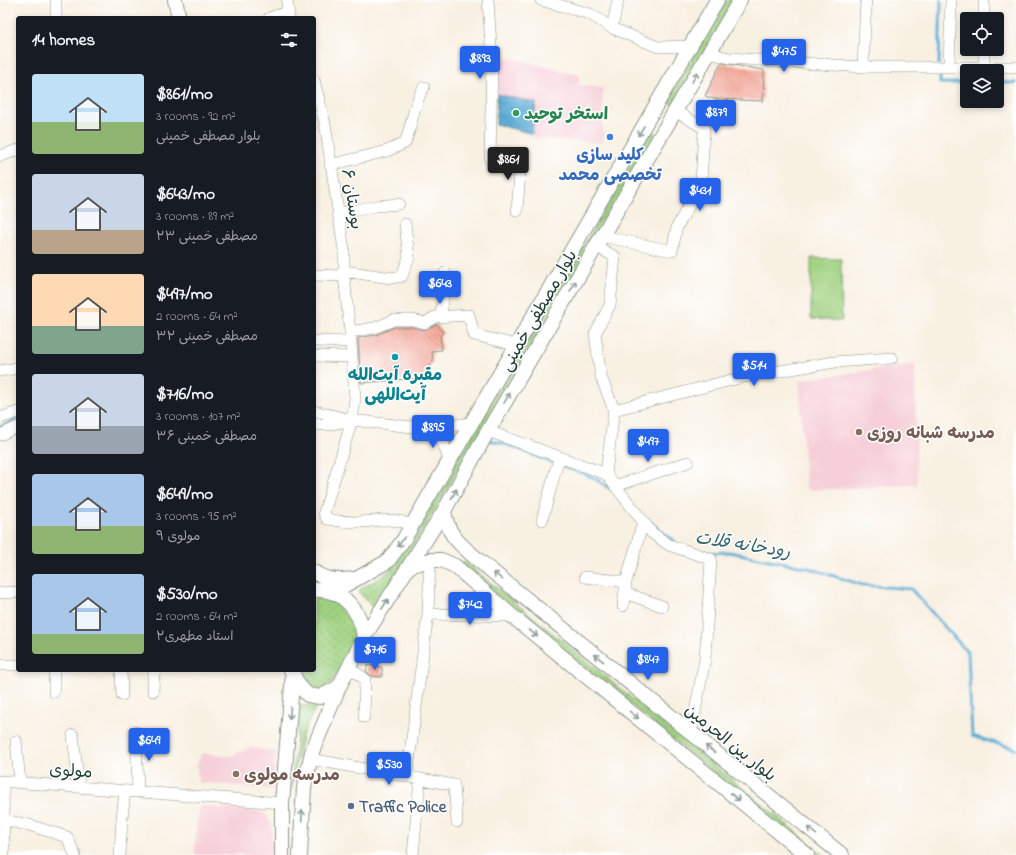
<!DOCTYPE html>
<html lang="en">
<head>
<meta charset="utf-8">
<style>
  body { margin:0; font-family:"Indie Flower","Playpen Sans Arabic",sans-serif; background:#20242c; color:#f1f3f6; height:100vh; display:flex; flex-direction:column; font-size:15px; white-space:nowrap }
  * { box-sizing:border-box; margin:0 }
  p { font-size:13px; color:#9ea1a6 }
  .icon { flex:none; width:22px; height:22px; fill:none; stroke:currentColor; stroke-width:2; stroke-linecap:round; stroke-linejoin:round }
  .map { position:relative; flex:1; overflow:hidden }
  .drawer { position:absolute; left:16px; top:16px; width:300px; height:656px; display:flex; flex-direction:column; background:#171b24; border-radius:4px; box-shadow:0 2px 6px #0003 }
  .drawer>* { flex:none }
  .buttons { position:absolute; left:960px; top:12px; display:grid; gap:8px }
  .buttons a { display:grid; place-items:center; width:44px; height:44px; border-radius:4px; background:#171b24; box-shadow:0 2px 6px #0003; font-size:20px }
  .price { position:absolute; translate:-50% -34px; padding:0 9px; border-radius:4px; background:#2563eb; color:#fff; font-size:13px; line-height:26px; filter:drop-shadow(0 1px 2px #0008) }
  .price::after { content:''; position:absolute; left:50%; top:24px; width:12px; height:9px; margin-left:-6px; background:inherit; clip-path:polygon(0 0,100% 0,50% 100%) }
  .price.current { background:#222; color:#fff }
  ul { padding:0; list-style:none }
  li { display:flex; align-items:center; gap:12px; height:100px; padding:0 16px }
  li span { display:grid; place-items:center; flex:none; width:112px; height:80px; border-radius:4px; color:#555 }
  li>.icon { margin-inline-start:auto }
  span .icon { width:48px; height:48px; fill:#fffc; stroke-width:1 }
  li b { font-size:17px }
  h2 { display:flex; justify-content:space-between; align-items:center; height:48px; padding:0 16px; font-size:17px }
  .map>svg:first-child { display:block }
  .built { fill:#f6cfd8 }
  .grass { fill:url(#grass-dots); stroke:#60875a }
  .pitch { fill:#a0d181; stroke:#60875a }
  .water { fill:url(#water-ripples); stroke:#3d7484 }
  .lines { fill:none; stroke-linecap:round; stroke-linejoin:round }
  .stream { stroke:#5babd5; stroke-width:3 }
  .building { fill:url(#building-back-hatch) }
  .minor-casing { stroke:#8c968a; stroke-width:12 }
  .major-casing { stroke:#8c968a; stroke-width:16 }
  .minor { stroke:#fff; stroke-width:11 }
  .major { stroke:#fff; stroke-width:14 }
  .oneway { stroke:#8f9e9a }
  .leisure-dot { fill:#2e9e5b; stroke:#fff; stroke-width:1.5 }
  .shop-dot { fill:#3f7fe0; stroke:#fff; stroke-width:1.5 }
  .culture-dot { fill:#0f9aa8; stroke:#fff; stroke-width:1.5 }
  .education-dot { fill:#8d6e63; stroke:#fff; stroke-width:1.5 }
  .service-dot { fill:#5c6f8a; stroke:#fff; stroke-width:1.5 }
  .labels { text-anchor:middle; stroke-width:3; stroke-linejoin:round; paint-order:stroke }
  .leisure-label { font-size:17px; font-weight:bold; fill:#27864d; stroke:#fff; text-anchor:start }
  .shop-label { font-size:17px; font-weight:bold; fill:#366cbe; stroke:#fff }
  .street-label { font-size:17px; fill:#1f3d34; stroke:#fff }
  .culture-label { font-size:17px; font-weight:bold; fill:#0d838f; stroke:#fff }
  .education-label { font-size:17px; font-weight:bold; fill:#785e54; stroke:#fff; text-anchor:start }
  .service-label { font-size:17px; font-weight:bold; fill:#4e5e75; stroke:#fff; text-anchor:start }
  .water-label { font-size:18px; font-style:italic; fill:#34646c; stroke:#fff }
</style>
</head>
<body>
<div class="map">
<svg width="1016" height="855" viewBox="0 0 1016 855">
  <defs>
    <pattern id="grass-dots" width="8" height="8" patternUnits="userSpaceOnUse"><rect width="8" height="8" fill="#a0d181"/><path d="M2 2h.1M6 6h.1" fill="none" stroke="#89b470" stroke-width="1.8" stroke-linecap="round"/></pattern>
    <pattern id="water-ripples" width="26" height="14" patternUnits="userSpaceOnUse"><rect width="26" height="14" fill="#5babd5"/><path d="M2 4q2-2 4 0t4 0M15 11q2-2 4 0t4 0" fill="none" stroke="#4b8cae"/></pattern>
    <pattern id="building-back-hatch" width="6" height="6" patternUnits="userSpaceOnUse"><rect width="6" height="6" fill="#f7a596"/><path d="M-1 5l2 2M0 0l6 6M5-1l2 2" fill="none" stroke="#c7887b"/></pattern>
  </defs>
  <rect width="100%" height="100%" fill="#fff"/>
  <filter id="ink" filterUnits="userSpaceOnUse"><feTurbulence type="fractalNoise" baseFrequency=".025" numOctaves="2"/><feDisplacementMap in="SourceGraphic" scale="8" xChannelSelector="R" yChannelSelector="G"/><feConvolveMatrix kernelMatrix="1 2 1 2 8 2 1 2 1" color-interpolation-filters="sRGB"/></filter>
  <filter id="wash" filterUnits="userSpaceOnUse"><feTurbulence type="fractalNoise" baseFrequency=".012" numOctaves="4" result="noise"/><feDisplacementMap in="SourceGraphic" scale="16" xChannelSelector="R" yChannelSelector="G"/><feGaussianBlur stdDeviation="0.9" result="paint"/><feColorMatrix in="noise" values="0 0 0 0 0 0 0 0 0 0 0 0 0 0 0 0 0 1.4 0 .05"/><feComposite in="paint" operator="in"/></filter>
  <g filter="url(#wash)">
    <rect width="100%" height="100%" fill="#f8f0e1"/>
    <path class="built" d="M499 55 579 75V85L603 88V143L533 138 532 134 496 124Z
      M915 364 917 485 806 490 799 380Z
      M251 747 276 752 273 789 198 783 197 765 202 753 224 756 233 755Z
      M200 806 258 811 266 814 272 824 271 855H195L196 824Z"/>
    <path class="grass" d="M727 0H734L673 105 667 101Z
      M651 131 657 134 377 607 371 606 359 592 360 589 382 576 394 567Z
      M464 561 824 855H814L460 565Z
      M320 598C331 599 338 603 346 612 351 617 357 622 357 630 359 646 335 680 323 691 309 689 305 683 298 670H314V599Z
      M300 705 316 707 302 736 291 789Z"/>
    <path class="pitch" d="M811 258 841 259 842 321 811 319Z"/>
    <path class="water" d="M497 94 536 103 532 134 496 124Z"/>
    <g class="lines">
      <path class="stream" d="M939 64 941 0
        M940 70V83H967
        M997 82 1016 83
        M0 427 18 419
        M441 432 461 434
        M488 440 502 443 554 463
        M560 465 594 478 612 490
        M651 523 675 542
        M706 553 729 552 809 568 862 585 911 589 968 653 972 736 1016 749"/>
    </g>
    <g id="blocks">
      <path class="building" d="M721 63 764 70 763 101 714 99 705 96Z
        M437 324 443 333 440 336 442 350 432 351 433 362 420 378 361 383 358 338 376 335 395 327H412L424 330Z
        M368 665 382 667V677L371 676 366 671Z"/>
    </g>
  </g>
  <g filter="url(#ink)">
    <use href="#blocks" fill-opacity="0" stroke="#8c968a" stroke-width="1"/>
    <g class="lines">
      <g class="minor-casing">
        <path id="minor" d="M287 0 289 18
          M488 0 492 61 490 159 521 161 517 211
          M541 0 590 14 612 28 658 47 689 46
          M984 0V19
          M56 18V0
          M269 18 288 12
          M612 28 618 0
          M984 49V67
          M709 53 729 58 863 67H1016
          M949 66 951 0
          M863 67 866 0
          M314 80 325 124 344 250V276L350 332 355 398 352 420 324 513 327 519C336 521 346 522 355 522 377 522 390 516 412 525
          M0 156 18 150
          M330 165 387 151 405 143C412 125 414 102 424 87
          M338 214 376 206 399 204
          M602 236 672 251 677 227 701 184 704 128 675 111
          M596 246 615 257 610 305 595 334 601 377 614 410 606 474
          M343 271 392 278 402 276 409 257 405 224
          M314 275 344 276
          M441 316 445 273
          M350 332 374 328 394 320H413L425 323 435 317 469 315 474 335 516 345
          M314 341 350 342
          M314 356 352 357
          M0 371 18 368
          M614 410 743 377 835 362 892 358
          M314 411 352 420 429 429 471 423
          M0 418 18 412
          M314 424 326 425 348 421
          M429 429 444 445 449 460
          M488 431 606 474 652 533 669 545 711 559 705 659 691 733
          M0 435 18 427
          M615 486 688 462
          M542 520 559 458
          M585 577 626 582
          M0 593 18 592
          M625 593 662 606
          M623 606 626 582 643 522
          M428 614 512 616
          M0 665H18
          M348 667 365 679 364 717
          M54 670V692
          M121 670 122 695
          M153 691 154 670
          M136 732 138 792
          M73 735 79 787
          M16 741 20 783
          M310 759 454 785 457 822
          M407 777 428 614 430 560
          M0 781 282 803
          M3 782 4 855
          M3 820 29 825 67 837 75 855
          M120 855 122 818 125 791
          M413 855 420 779"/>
      </g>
      <g class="major-casing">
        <path id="major" d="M175 0 179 18
          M444 511C448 536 459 543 477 559L842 855
          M409 566 430 560H441L455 566 512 616 807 855
          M314 572C326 581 340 581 353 579
          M314 590C343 588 361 611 364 637
          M333 592 388 561 404 539 717 0
          M291 670 299 686 308 695 320 697 339 687 364 637 444 511 488 431 740 0
          M282 855V803L293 674
          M300 855 304 788 312 752 339 687"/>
      </g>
      <use href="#minor" class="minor"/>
      <use href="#major" class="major"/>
    </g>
    <defs><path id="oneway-shaft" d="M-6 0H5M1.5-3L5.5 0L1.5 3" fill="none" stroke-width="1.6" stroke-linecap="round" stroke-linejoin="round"/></defs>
    <g class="oneway">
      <use href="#oneway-shaft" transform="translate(695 77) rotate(-60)"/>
      <use href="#oneway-shaft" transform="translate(641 131) rotate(120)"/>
      <use href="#oneway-shaft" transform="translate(573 286) rotate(-60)"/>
      <use href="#oneway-shaft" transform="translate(507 398) rotate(-60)"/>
      <use href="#oneway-shaft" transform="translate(454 494) rotate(-61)"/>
      <use href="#oneway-shaft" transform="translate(401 542) rotate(124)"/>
      <use href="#oneway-shaft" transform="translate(498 576) rotate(-141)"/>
      <use href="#oneway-shaft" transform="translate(385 604) rotate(-58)"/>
      <use href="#oneway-shaft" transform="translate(533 633) rotate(39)"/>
      <use href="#oneway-shaft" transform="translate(599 658) rotate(-141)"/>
      <use href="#oneway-shaft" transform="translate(290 713) rotate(95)"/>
      <use href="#oneway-shaft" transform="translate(634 715) rotate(39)"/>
      <use href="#oneway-shaft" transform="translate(710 749) rotate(-141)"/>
      <use href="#oneway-shaft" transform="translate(735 797) rotate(39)"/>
      <use href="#oneway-shaft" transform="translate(302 816) rotate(-87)"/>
      <use href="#oneway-shaft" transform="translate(812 831) rotate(-141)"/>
    </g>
  </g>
  <circle class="leisure-dot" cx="516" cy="113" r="4"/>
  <circle class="shop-dot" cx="610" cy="137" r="4"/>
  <circle class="culture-dot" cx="395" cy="357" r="4"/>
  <g class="education-dot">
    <circle cx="859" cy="432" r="4"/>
    <circle cx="236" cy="774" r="4"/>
  </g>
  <circle class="service-dot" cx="351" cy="806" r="4"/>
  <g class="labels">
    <g class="leisure-label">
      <text x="524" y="119">استخر توحید</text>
    </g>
    <g class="shop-label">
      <text x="610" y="160">کلید سازی<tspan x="610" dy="20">تخصصی محمد</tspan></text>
    </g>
    <g class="street-label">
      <text transform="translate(353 199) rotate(81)" y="6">بوستان ۶</text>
      <text transform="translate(538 310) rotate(-60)" y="6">بلوار مصطفی خمینی</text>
      <text transform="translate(731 742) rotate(39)" y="6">بلوار بین الحرمین</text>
      <text transform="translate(71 770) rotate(4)" y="6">مولوی</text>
    </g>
    <g class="culture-label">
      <text x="395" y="380">مقبره آیت‌الله<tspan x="395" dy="20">آیت‌اللهی</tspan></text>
    </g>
    <g class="education-label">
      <text x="867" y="438">مدرسه شبانه روزی</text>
      <text x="244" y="780">مدرسه مولوی</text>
    </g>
    <g class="service-label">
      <text x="359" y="812">Traffic Police</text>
    </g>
    <g class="water-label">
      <text transform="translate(743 544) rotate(9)" y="6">رودخانه قلات</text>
    </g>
  </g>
</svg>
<div class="buttons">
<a><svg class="icon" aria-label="locate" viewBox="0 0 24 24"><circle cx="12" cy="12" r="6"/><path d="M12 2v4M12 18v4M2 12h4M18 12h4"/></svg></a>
<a><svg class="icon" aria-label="layers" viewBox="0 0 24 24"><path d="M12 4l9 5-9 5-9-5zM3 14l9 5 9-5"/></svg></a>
</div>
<b class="price" style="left:784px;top:73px">$475</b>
<b class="price" style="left:480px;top:80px">$893</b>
<b class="price" style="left:716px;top:134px">$879</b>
<b class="price current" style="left:508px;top:181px">$861</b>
<b class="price" style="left:700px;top:212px">$431</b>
<b class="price" style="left:440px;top:305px">$643</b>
<b class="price" style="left:754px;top:387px">$514</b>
<b class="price" style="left:433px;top:449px">$895</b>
<b class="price" style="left:648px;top:463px">$497</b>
<b class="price" style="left:470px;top:626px">$742</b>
<b class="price" style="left:375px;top:671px">$716</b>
<b class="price" style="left:648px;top:681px">$847</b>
<b class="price" style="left:149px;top:762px">$649</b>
<b class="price" style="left:389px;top:786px">$530</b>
<section class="drawer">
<h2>14 homes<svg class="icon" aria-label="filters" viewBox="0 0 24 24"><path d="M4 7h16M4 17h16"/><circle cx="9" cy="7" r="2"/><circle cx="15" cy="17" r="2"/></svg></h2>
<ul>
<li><span style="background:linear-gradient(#bfe0f5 60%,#8fb573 0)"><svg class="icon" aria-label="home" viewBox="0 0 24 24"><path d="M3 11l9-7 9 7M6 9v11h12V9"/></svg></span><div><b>$861/mo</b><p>3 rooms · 92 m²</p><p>بلوار مصطفی خمینی</p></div></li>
<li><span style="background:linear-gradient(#c9d6e8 70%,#b9a48a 0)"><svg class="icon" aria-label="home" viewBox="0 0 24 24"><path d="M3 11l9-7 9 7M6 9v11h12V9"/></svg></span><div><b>$643/mo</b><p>3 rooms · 89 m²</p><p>مصطفی خمینی ۲۳</p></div></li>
<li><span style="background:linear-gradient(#ffd9b3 65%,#7fa58c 0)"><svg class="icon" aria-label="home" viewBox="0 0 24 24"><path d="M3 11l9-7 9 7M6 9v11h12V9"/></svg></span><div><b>$497/mo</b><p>2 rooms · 64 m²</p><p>مصطفی خمینی ۳۲</p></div></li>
<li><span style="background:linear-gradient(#c9d6e8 65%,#9aa5b1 0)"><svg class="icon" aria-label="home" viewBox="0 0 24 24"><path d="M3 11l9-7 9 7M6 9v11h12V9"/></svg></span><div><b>$716/mo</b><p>3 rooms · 107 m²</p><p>مصطفی خمینی ۳۶</p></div></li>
<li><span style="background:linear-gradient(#a9c7e8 65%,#8fb573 0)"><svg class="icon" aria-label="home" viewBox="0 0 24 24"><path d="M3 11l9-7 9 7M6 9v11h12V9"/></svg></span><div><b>$649/mo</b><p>3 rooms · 95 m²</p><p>مولوی ۹</p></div></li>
<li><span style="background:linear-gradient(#a9c7e8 75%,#8fb573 0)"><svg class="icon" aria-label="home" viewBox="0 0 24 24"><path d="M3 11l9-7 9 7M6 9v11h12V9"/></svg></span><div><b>$530/mo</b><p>2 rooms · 64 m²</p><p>استاد مطهری۲</p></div></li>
</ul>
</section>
</div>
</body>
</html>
